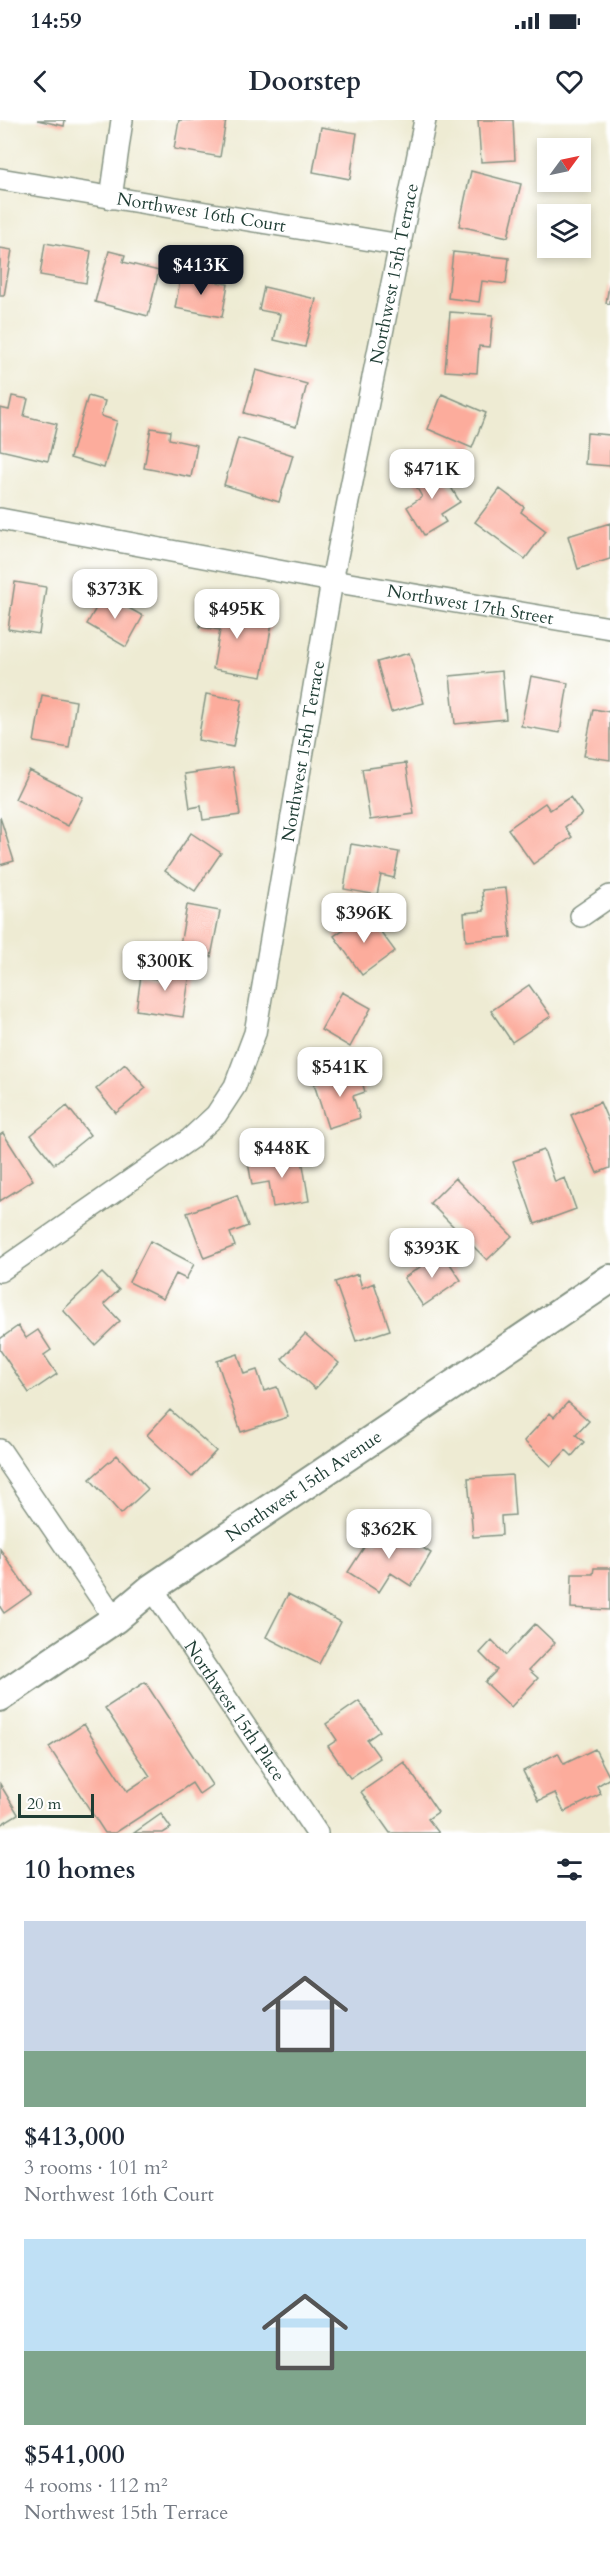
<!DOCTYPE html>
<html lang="en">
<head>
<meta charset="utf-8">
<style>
  body { margin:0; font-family:Cardo,serif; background:#f2f2f3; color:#1f2937; height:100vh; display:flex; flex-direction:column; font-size:22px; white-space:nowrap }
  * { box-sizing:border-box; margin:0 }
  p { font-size:20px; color:#747a83 }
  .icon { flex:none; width:33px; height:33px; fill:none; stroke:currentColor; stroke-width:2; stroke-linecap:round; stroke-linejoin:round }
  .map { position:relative; height:1713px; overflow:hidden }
  .drawer { display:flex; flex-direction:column; background:#fff; flex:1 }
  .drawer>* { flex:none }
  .needle { width:39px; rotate:57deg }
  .controls { position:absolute; left:537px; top:18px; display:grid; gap:12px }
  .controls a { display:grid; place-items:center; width:54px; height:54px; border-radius:0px; background:#fff; box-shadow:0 3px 9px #0003; font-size:30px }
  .scale { position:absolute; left:18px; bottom:15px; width:76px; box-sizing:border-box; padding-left:6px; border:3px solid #1f3d34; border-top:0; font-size:16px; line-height:21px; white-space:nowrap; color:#1f3d34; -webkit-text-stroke:4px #fff; paint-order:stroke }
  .price { position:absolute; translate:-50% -51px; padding:0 14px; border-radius:12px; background:#fff; color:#222; font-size:20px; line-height:39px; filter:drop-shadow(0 2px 3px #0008) }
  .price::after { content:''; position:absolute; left:50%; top:36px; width:18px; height:14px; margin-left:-9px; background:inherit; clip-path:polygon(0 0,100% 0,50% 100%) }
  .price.current { background:#111827; color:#fff }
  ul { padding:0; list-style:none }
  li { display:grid; align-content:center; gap:12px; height:318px; padding:0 24px }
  li span { display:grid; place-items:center; height:186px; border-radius:0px; color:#555 }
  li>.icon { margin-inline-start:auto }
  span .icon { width:108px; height:108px; fill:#fffc; stroke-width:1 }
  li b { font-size:26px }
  h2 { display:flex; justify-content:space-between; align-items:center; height:72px; padding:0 24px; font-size:26px }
  .status { display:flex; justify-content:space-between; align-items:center; height:42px; padding:0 30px; background:#fff; direction:ltr }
  .status svg { height:16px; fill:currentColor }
  header { display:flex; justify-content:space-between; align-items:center; height:78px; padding:0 24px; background:#fff; font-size:27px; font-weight:700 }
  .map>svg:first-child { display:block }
  .building { fill:#fcac9c }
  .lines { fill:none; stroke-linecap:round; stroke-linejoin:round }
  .street-casing { stroke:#869484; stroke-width:24 }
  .secondary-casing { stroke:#869484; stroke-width:32 }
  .street { stroke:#fff; stroke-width:21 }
  .secondary { stroke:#fff; stroke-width:28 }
  .labels { text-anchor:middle; stroke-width:6; stroke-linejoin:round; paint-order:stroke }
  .street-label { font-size:18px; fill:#1f3d34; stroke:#fff }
</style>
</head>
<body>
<div class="status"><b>14:59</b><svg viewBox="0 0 49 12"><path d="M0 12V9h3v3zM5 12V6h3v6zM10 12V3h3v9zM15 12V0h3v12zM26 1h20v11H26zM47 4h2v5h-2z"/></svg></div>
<header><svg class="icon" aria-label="back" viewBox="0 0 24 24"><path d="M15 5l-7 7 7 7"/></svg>Doorstep<svg class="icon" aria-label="heart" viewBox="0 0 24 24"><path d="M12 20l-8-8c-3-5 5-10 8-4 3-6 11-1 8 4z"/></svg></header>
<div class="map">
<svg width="610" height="1713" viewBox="0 0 610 1713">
  <rect width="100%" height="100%" fill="#fff"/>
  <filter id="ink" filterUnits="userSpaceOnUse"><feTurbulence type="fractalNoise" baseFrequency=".0167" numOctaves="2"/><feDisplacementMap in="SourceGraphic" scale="12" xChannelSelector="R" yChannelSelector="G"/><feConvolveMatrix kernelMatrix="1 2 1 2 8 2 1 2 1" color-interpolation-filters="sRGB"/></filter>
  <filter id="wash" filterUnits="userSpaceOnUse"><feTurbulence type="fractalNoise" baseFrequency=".008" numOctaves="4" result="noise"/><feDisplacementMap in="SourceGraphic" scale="24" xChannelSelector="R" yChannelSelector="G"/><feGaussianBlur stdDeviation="1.35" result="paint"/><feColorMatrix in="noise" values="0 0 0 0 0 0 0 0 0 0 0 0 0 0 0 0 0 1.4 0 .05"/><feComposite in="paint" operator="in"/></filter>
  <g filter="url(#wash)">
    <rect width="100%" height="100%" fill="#eeebd3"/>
    <g id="blocks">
      <path class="building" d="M37 0H65L64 6Z
        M179 0H226L220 37 174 29Z
        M478 0H513L515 40 481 42Z
        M321 7 357 13 350 59 313 52Z
        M471 51 521 64 508 117 459 106Z
        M45 123 91 131 86 163 40 155Z
        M0 128 12 130 4 176H0Z
        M109 131 125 135 123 142 159 151 148 196 95 182Z
        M453 132 509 138 506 164 482 161 479 182 448 178Z
        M181 155 228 164 222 197 175 188Z
        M609 165H610V184L606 183Z
        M264 167 316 179 305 227 274 220 280 194 259 190Z
        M450 192 493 195 490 227 479 226 477 253 445 251Z
        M256 250 307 264 296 307 244 293Z
        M442 274 486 293 472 328 428 309Z
        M12 276 28 279 24 296 57 304 48 341 0 330V288L9 290Z
        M88 276 105 281 101 296 117 301 104 348 70 338Z
        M151 308 170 311 169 319 197 325 191 357 144 348Z
        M587 313 610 315V346L585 344Z
        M238 318 293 335 279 382 224 365Z
        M438 346 460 382 441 394 446 402 424 415 407 387 422 377 413 361Z
        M500 369 524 387 521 392 546 411 525 439 475 402Z
        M610 403V439L578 449 568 416Z
        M15 462 46 467 39 514 8 509Z
        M104 474 143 496 126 527 87 504Z
        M204 482 245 490 243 499 272 504 262 557 213 549 220 510 200 507Z
        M409 533 424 583 391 592 377 542Z
        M502 551 506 599 455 604 450 556Z
        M531 556 568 563 560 613 521 606Z
        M206 574 242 580 233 627 198 620Z
        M42 575 76 581 69 628 34 622Z
        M593 589 610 592V640L584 636Z
        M406 643 414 694 370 700 362 649Z
        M233 647 240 695 203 700 201 686 190 688 185 654Z
        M29 650 83 677 68 706 15 679Z
        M570 677 582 694 565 707 572 717 533 744 508 709 545 683 550 690Z
        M0 697 14 741 0 745Z
        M191 713 221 733 195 771 165 751Z
        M351 724 399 732 394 758 381 755 377 775 344 769Z
        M506 768 511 817 466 821 464 793 484 791 482 770Z
        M187 785 220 791 211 837 179 831Z
        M367 793 395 831 362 855 334 816Z
        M166 843 191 847 183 897 136 890 141 856 163 860Z
        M529 865 551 896 512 922 491 891Z
        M342 872 371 888 350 927 321 910Z
        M125 944 146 968 116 993 96 969Z
        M359 951 365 972 353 976 360 998 328 1008 314 964Z
        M600 982 610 1005V1048L597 1053 571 995Z
        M67 986 90 1015 54 1044 31 1015Z
        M3 1013 33 1060 0 1081V1015Z
        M544 1030 555 1062 565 1058 576 1089 535 1104 513 1041Z
        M301 1033 309 1081 273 1087 269 1062 252 1065 248 1042Z
        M455 1058 512 1116 487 1140 430 1083Z
        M237 1075 248 1106 230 1113 235 1126 204 1138 187 1093Z
        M150 1121 194 1144 186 1159 176 1154 163 1179 129 1162Z
        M442 1132 461 1160 423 1186 404 1158Z
        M102 1153 119 1170 104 1184 120 1201 95 1225 63 1190Z
        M358 1154 362 1168 374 1163 390 1210 356 1221 335 1162Z
        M18 1206 26 1218 38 1210 51 1230 44 1235 57 1254 29 1273 0 1230V1219Z
        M305 1214 339 1243 315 1269 282 1239Z
        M238 1234 244 1254 257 1250 264 1271 277 1267 288 1297 241 1312 217 1241Z
        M568 1282 589 1301 576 1315 584 1322 572 1336 566 1330 551 1346 524 1321 550 1293 554 1297Z
        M170 1290 216 1331 192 1357 147 1315Z
        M117 1335 148 1369 121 1394 90 1359Z
        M512 1355 515 1395 501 1396 502 1415 473 1417 468 1358Z
        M387 1405 431 1433 411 1466 391 1453 379 1472 348 1452 370 1418 376 1423Z
        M0 1429 31 1474 4 1493 0 1487Z
        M594 1448H610V1490L571 1488 572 1454H593Z
        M288 1474 341 1502 319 1544 266 1517Z
        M535 1504 555 1523 529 1550 538 1558 511 1587 485 1562 497 1550 480 1533 492 1520 506 1535Z
        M145 1562 212 1665 199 1674 192 1663 115 1713H105L49 1627 84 1604 127 1671 150 1656 105 1588Z
        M359 1581 380 1611 367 1620 380 1638 350 1658 328 1626 337 1620 326 1604Z
        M595 1629 610 1658 597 1666 601 1674 564 1692 555 1673 538 1681 523 1651 558 1633 564 1644Z
        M404 1642 438 1692 428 1699 439 1713H390L361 1672Z
        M0 1664 18 1694 0 1705Z
        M161 1694 171 1708 163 1713H134Z"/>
    </g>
  </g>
  <g filter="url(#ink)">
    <use href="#blocks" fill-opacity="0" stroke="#869484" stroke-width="1.5"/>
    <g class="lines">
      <g class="street-casing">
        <g id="street">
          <path id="s1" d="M0 59 401 125"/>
          <path d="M111 78 122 0"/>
          <path id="s2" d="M0 399 332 461 610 508"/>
          <path d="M581 796 610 776"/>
          <path id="s3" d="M0 1151 190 1019 216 995 235 966 255 913 332 461 425 0"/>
          <path d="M0 1330 115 1499"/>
          <path id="s4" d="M152 1468 317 1713"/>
        </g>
      </g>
      <g class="secondary-casing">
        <g id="secondary">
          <path id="s5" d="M0 1577 115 1499 152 1468 610 1159"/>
        </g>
      </g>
      <use href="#street" class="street"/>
      <use href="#secondary" class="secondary"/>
    </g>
  </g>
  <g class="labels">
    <g class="street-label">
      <text dy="6" stroke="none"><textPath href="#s1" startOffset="204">Northwest 16th Court</textPath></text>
      <text dy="6" stroke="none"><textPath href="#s3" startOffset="1130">Northwest 15th Terrace</textPath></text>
      <text dy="6" stroke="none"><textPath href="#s2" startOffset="478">Northwest 17th Street</textPath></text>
      <text dy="6" stroke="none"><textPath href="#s3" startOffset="644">Northwest 15th Terrace</textPath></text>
      <text dy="6" stroke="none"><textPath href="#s5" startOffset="370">Northwest 15th Avenue</textPath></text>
      <text dy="6" stroke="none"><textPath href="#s4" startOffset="148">Northwest 15th Place</textPath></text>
    </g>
  </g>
</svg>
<div class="controls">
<a><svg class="needle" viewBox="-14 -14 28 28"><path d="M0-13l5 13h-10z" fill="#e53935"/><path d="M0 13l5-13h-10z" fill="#747a83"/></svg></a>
<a><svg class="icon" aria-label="layers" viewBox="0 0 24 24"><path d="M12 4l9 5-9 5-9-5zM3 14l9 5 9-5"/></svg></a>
</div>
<div class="scale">20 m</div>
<b class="price current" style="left:201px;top:176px">$413K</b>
<b class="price" style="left:432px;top:380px">$471K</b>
<b class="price" style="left:115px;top:500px">$373K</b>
<b class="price" style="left:237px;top:520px">$495K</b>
<b class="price" style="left:364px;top:824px">$396K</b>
<b class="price" style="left:165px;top:872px">$300K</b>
<b class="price" style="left:340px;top:978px">$541K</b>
<b class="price" style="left:282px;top:1059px">$448K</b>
<b class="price" style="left:432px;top:1159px">$393K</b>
<b class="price" style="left:389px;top:1440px">$362K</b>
</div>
<section class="drawer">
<h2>10 homes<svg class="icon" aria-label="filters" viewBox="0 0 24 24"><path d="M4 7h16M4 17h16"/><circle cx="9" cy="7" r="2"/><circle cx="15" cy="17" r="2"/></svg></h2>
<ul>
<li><span style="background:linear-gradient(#c9d6e8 70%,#7fa58c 0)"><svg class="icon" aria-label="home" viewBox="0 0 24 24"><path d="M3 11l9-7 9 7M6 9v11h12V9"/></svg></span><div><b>$413,000</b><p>3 rooms · 101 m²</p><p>Northwest 16th Court</p></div></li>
<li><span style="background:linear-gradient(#bfe0f5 60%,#7fa58c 0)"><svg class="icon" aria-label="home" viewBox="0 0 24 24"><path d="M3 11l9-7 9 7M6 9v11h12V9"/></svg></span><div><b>$541,000</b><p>4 rooms · 112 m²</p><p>Northwest 15th Terrace</p></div></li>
</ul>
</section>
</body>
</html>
